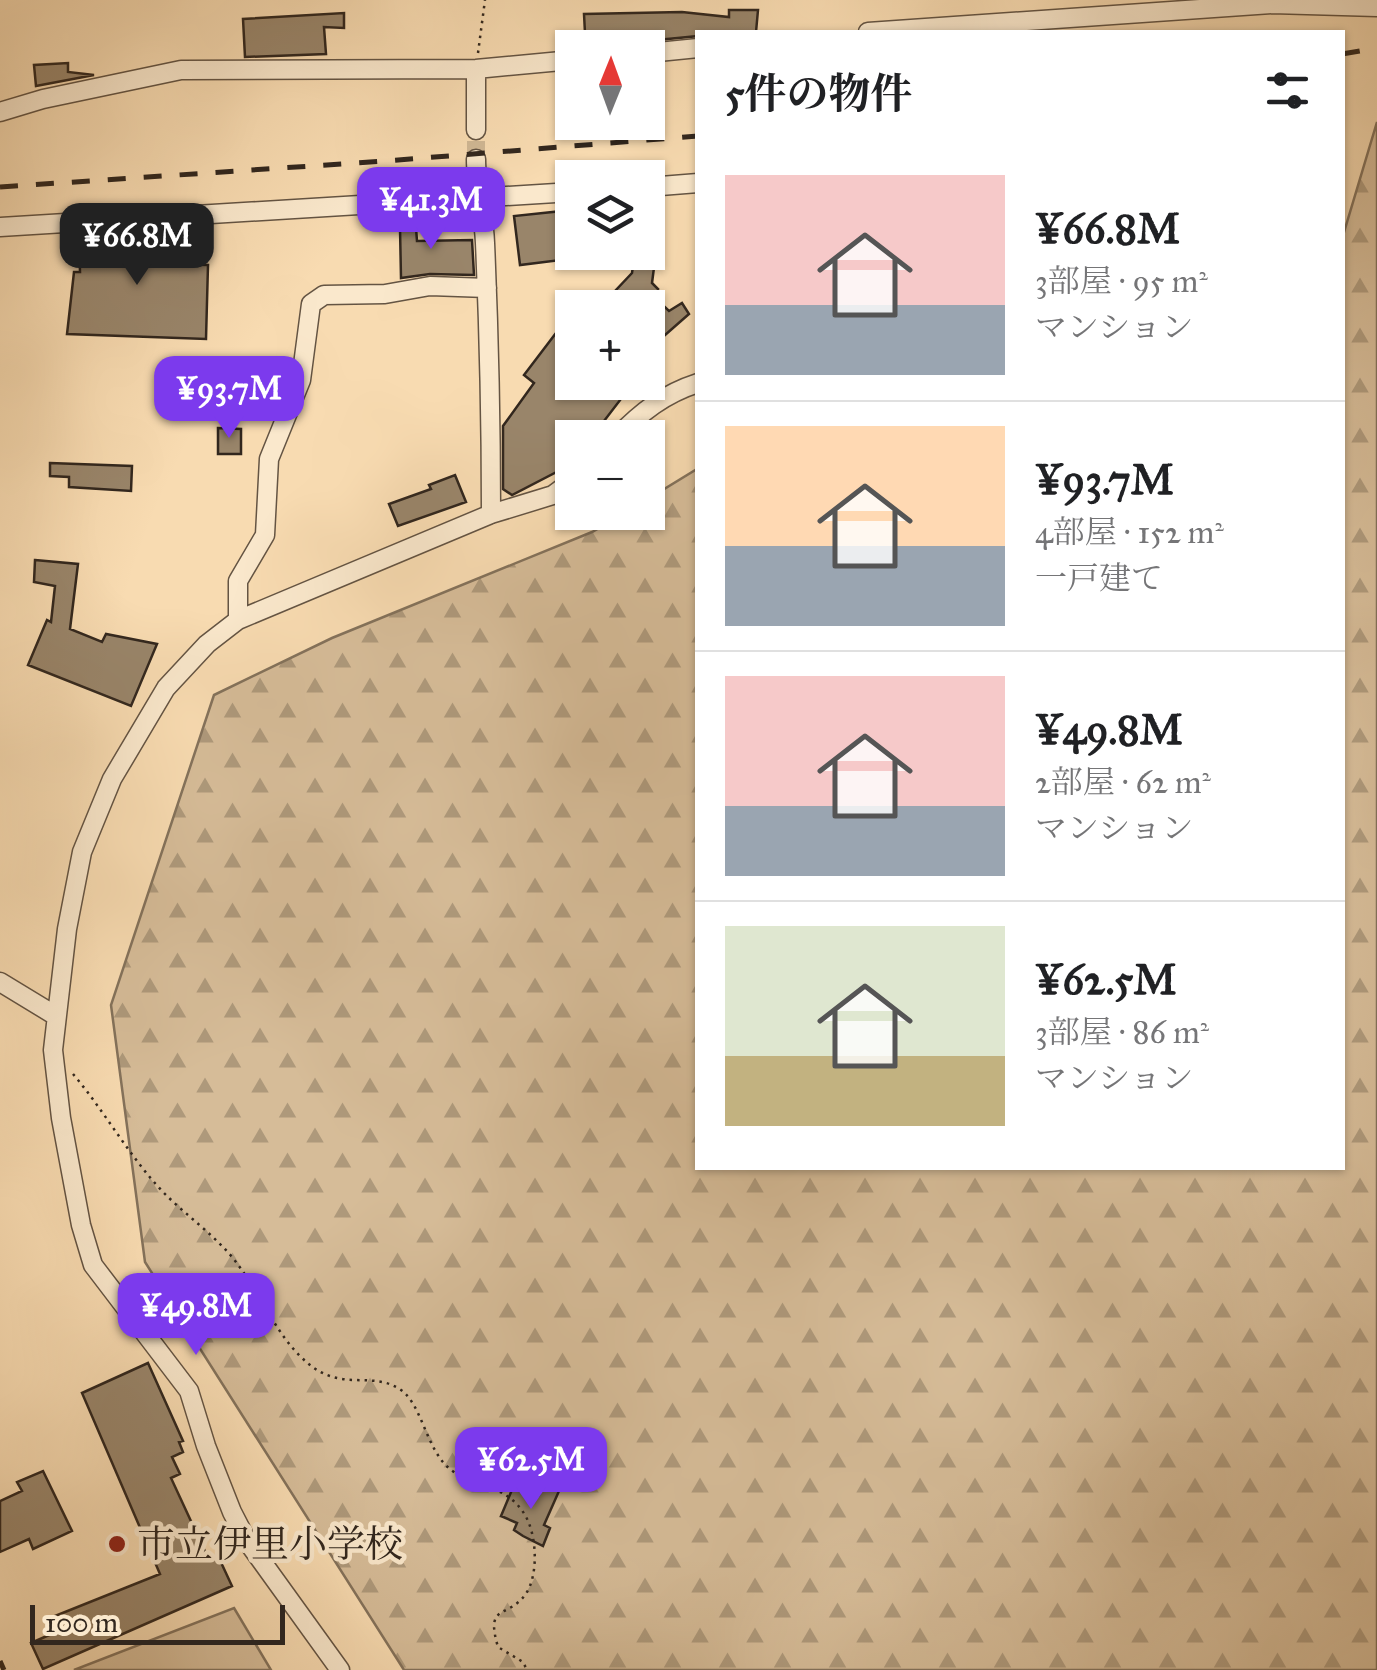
<!DOCTYPE html>
<html lang="ja">
<head>
<meta charset="utf-8">
<style>
  body { margin:0; font-family:"IM FELL Great Primer","Noto Serif JP",serif; background:#f2f2f2; color:#202124; height:100vh; display:flex; flex-direction:column; font-size:38px; white-space:nowrap }
  * { box-sizing:border-box; margin:0 }
  p { font-size:32px; color:#757577 }
  .icon { flex:none; width:55px; height:55px; fill:none; stroke:currentColor; stroke-width:2; stroke-linecap:round; stroke-linejoin:round }
  .map { position:relative; flex:1; overflow:hidden }
  .drawer { position:absolute; left:695px; top:30px; width:650px; height:1140px; display:flex; flex-direction:column; background:#fff; border-radius:0px; box-shadow:0 2px 8px #0004 }
  .drawer>* { flex:none }
  .needle { width:65px; rotate:1deg }
  .controls { position:absolute; left:555px; top:30px; display:grid; gap:20px }
  .controls a { display:grid; place-items:center; width:110px; height:110px; border-radius:0px; background:#fff; box-shadow:0 2px 8px #0004; font-size:50px }
  .scale { position:absolute; left:30px; bottom:25px; width:255px; box-sizing:border-box; padding-left:10px; border:5px solid #32271e; border-top:0; font-size:28px; line-height:35px; white-space:nowrap; color:#32271e; -webkit-text-stroke:8px #fae8cc; paint-order:stroke }
  .price { position:absolute; translate:-50% -85px; padding:0 22px; border-radius:20px; background:#7c3aed; color:#fff; font-size:32px; line-height:65px; filter:drop-shadow(0 2px 5px #0008) }
  .price::after { content:''; position:absolute; left:50%; top:60px; width:30px; height:22px; margin-left:-15px; background:inherit; clip-path:polygon(0 0,100% 0,50% 100%) }
  .price.active { background:#222; color:#fff }
  ul { padding:0; list-style:none }
  li { display:flex; align-items:center; gap:30px; height:250px; padding:0 30px }
  li+li { border-top:2px solid #e0e0e0 }
  li span { display:grid; place-items:center; flex:none; width:280px; height:200px; border-radius:0px; color:#555 }
  li>.icon { margin-inline-start:auto }
  span .icon { width:120px; height:120px; fill:#fffc; stroke-width:1 }
  li b { font-size:42px }
  h2 { display:flex; justify-content:space-between; align-items:center; height:120px; padding:0 30px; font-size:42px }
  .map>svg:first-child { display:block }
  .forest { fill:url(#forest-firs); stroke:#84725b; stroke-width:2.5 }
  .pitch { fill:#d6bc98; stroke:#84725b; stroke-width:2.5 }
  .building { fill:#99856a; stroke:#32271e; stroke-width:2.5 }
  .lines { fill:none; stroke-linecap:round; stroke-linejoin:round }
  .minor-tunnel { stroke:#d0b794; stroke-width:18; stroke-dasharray:18 9; stroke-linecap:butt }
  .minor-casing { stroke:#645443; stroke-width:21 }
  .path { stroke:#32271e; stroke-width:2.5; stroke-dasharray:2.5 5; stroke-linecap:butt }
  .minor { stroke:#fae8cc; stroke-width:18 }
  .rail { stroke:#32271e; stroke-width:5; stroke-dasharray:18 18; stroke-linecap:butt }
  .poi-dot { fill:#8f2418; stroke:#fae8cc; stroke-width:4 }
  .labels { text-anchor:middle; stroke-width:9; stroke-linejoin:round; paint-order:stroke }
  .poi-label { font-size:38px; fill:#32271e; stroke:#fae8cc; text-anchor:start }
</style>
</head>
<body>
<div class="map">
<svg width="1377" height="1670" viewBox="0 0 1377 1670">
  <defs>
    <pattern id="forest-firs" width="22" height="20" patternUnits="userSpaceOnUse" patternTransform="scale(2.5)"><rect width="22" height="20" fill="#d6bc98"/><path d="M5 1l3.5 6h-7zM16 11l3.5 6h-7z" fill="#ae997b"/></pattern>
  </defs>
  <rect width="100%" height="100%" fill="#f8dbb1"/>
  <filter id="stains"><feTurbulence type="fractalNoise" baseFrequency=".002" numOctaves="4"/><feColorMatrix values="0 0 0 0 .2 0 0 0 0 .09 0 0 0 0 .02 0 0 0 .5 -.17"/></filter>
  <radialGradient id="worn" r=".72"><stop offset=".6" stop-color="#630" stop-opacity="0"/><stop offset="1" stop-color="#630" stop-opacity=".3"/></radialGradient>
  <path class="forest" d="M1377 122V1670H404L145 1262 111 1005 214 695 332 638 592 532 625 513 648 512V499L697 469 698 1168H1342V239Z"/>
  <path class="pitch" d="M234 1608 271 1670H74Z"/>
  <path class="building" d="M729 10H758L756 32H698V36L647 41 634 48 590 44V33H585L584 14 682 12 729 17Z
    M344 13V28L324 27 326 54 245 57 243 19Z
    M68 63V72L94 75 36 86 34 65Z
    M572 210V250L560 251 561 260 520 265 514 216Z
    M415 214 417 241 472 240 474 275 430 274 401 278 400 228H392L391 216Z
    M172 229 174 264 208 265 206 339 67 334 74 272H80L79 235Z
    M635 252H656L652 283 658 289 652 295 669 311 682 303 689 314 648 350V308H599L632 273Z
    M572 312V382H629L624 395 591 438H572V461L568 466 512 495 503 489V426L534 383 524 375Z
    M218 428 241 429V454H218Z
    M50 463 132 466 131 491 69 487V477L50 476Z
    M455 475 466 502 398 526 389 504 431 489 429 485Z
    M35 560 78 564 70 629 102 642 106 634 157 644 131 706 28 665 47 620 51 622 55 586 34 582Z
    M148 1363 183 1441 179 1442 183 1452 172 1457 180 1474 171 1478 209 1560 218 1556 232 1586 43 1669 31 1643 56 1632 50 1618 160 1574 82 1393Z
    M43 1471 72 1531 33 1549 29 1539 0 1552V1501L22 1491 17 1482Z
    M514 1485 539 1495 544 1485 559 1491 544 1525 550 1528 543 1546 523 1536 514 1530 517 1523 501 1516Z"/>
  <g class="lines">
    <path class="minor-tunnel" d="M476 159V130"/>
    <g class="minor-casing">
      <path id="minor" d="M868 32 1272 4 1377 7
        M648 53 698 48
        M0 112 43 99 181 70 476 69 572 60
        M476 130V69
        M476 159C476 188 484 214 485 243 489 333 491 424 491 514
        M648 187 698 183
        M0 227 572 192
        M616 438C641 412 664 394 698 383
        M238 620V581L265 535 269 459 301 380 311 304 324 295 385 294 430 286 487 288
        M0 982 56 1016
        M340 1670 247 1541 232 1512 206 1446 189 1391 93 1265 81 1225 61 1118 53 1050 67 929 82 852 112 779 166 688 207 644 238 620 491 514 553 495 572 481"/>
    </g>
    <path class="path" d="M478 53 485 0
      M73 1074C106 1113 130 1158 165 1194 188 1217 217 1237 236 1262 259 1292 274 1330 300 1356 338 1395 367 1370 398 1388 422 1401 425 1449 450 1469 475 1490 505 1482 525 1515 537 1535 539 1576 525 1595 507 1619 485 1603 498 1647L523 1662 527 1670"/>
    <use href="#minor" class="minor"/>
    <path class="rail" d="M1342 54 1377 48
      M0 187 385 161 698 136
      M0 1661 4 1670"/>
  </g>
  <circle class="poi-dot" cx="117" cy="1544" r="10"/>
  <g class="labels">
    <g class="poi-label">
      <text x="137" y="1557">市立伊里小学校</text>
    </g>
  </g>
  <rect width="100%" height="100%" filter="url(#stains)"/>
  <rect width="100%" height="100%" fill="url(#worn)"/>
</svg>
<div class="controls">
<a><svg class="needle" viewBox="-14 -14 28 28"><path d="M0-13l5 13h-10z" fill="#e53935"/><path d="M0 13l5-13h-10z" fill="#757577"/></svg></a>
<a><svg class="icon" aria-label="layers" viewBox="0 0 24 24"><path d="M12 4l9 5-9 5-9-5zM3 14l9 5 9-5"/></svg></a>
<a>+</a>
<a>−</a>
</div>
<div class="scale">100 m</div>
<b class="price" style="left:431px;top:252px">¥41.3M</b>
<b class="price active" style="left:137px;top:288px">¥66.8M</b>
<b class="price" style="left:229px;top:441px">¥93.7M</b>
<b class="price" style="left:196px;top:1358px">¥49.8M</b>
<b class="price" style="left:531px;top:1512px">¥62.5M</b>
<section class="drawer">
<h2>5件の物件<svg class="icon" aria-label="filters" viewBox="0 0 24 24"><path d="M4 7h16M4 17h16"/><circle cx="9" cy="7" r="2"/><circle cx="15" cy="17" r="2"/></svg></h2>
<ul>
<li><span style="background:linear-gradient(#f6c9c9 65%,#9aa5b1 0)"><svg class="icon" aria-label="home" viewBox="0 0 24 24"><path d="M3 11l9-7 9 7M6 9v11h12V9"/></svg></span><div><b>¥66.8M</b><p>3部屋 · 95 m²</p><p>マンション</p></div></li>
<li><span style="background:linear-gradient(#ffd9b3 60%,#9aa5b1 0)"><svg class="icon" aria-label="home" viewBox="0 0 24 24"><path d="M3 11l9-7 9 7M6 9v11h12V9"/></svg></span><div><b>¥93.7M</b><p>4部屋 · 152 m²</p><p>一戸建て</p></div></li>
<li><span style="background:linear-gradient(#f6c9c9 65%,#9aa5b1 0)"><svg class="icon" aria-label="home" viewBox="0 0 24 24"><path d="M3 11l9-7 9 7M6 9v11h12V9"/></svg></span><div><b>¥49.8M</b><p>2部屋 · 62 m²</p><p>マンション</p></div></li>
<li><span style="background:linear-gradient(#dfe7d0 65%,#c2b280 0)"><svg class="icon" aria-label="home" viewBox="0 0 24 24"><path d="M3 11l9-7 9 7M6 9v11h12V9"/></svg></span><div><b>¥62.5M</b><p>3部屋 · 86 m²</p><p>マンション</p></div></li>
</ul>
</section>
</div>
</body>
</html>
